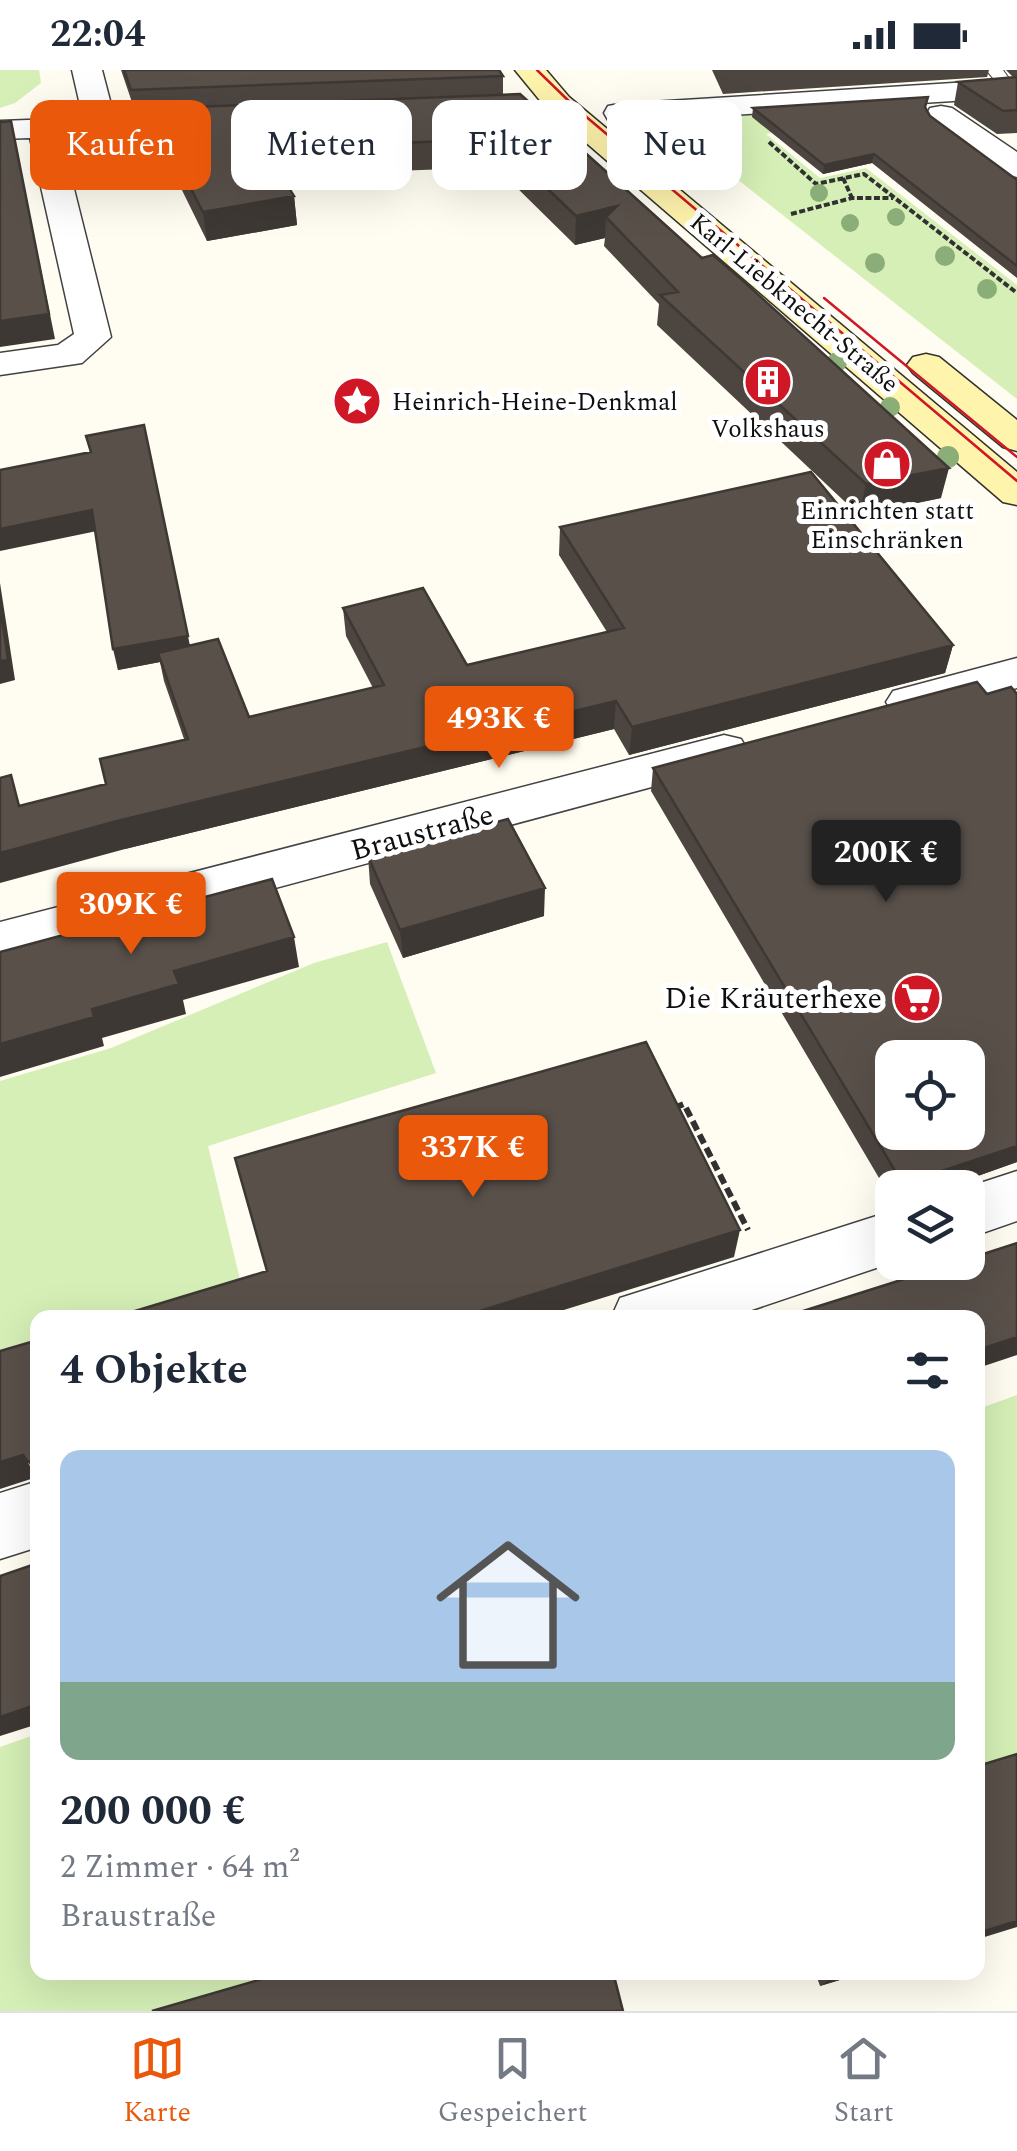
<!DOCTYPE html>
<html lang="de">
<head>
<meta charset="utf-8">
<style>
  body { margin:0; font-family:Spectral,serif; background:#f6f6f7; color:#1f2937; height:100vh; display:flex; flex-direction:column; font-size:38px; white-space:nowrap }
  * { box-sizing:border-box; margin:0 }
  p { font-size:32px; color:#747a83 }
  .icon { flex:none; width:55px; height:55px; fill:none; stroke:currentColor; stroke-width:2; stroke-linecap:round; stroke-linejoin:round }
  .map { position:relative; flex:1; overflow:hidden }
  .sheet { position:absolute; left:30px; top:1240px; width:955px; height:670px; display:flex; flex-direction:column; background:#fff; border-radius:20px; box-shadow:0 10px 40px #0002 }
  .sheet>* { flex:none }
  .banner { position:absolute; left:30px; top:30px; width:958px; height:90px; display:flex; gap:20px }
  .tools { position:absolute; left:875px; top:970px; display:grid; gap:20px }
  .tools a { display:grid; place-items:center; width:110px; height:110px; border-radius:20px; background:#fff; box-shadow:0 10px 40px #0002; font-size:50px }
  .price { position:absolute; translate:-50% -85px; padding:0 22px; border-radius:10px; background:#ea580c; color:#fff; font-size:32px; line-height:65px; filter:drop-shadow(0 2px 5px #0008) }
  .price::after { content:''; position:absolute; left:50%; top:60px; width:30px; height:22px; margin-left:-15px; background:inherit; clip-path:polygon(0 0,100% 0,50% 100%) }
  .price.current { background:#222; color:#fff }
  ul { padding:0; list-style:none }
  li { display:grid; align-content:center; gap:20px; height:530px; padding:0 30px }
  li+li { border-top:2px solid #e0e1e3 }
  li span { display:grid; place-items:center; height:310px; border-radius:20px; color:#555 }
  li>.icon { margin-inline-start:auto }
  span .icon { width:180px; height:180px; fill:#fffc; stroke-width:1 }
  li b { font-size:42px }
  h2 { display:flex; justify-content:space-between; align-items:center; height:120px; padding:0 30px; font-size:42px }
  .chip { padding:0 35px; border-radius:20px; background:#fff; box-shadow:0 10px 40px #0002; font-size:35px; line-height:90px }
  .chip.current { background:#ea580c; color:#fff }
  .status { display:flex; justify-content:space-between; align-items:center; height:70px; padding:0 50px; background:#fff; direction:ltr }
  .status svg { height:28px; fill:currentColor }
  .menu { display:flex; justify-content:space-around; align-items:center; height:140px; border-top:2px solid #e0e1e3; background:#fff; font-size:28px; color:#747a83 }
  .menu a { display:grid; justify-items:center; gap:5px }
  .menu .current { color:#ea580c }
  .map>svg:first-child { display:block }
  .green { fill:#d5efb6 }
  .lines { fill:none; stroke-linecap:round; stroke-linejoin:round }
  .lane-casing { stroke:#424242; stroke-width:2 }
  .street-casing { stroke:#424242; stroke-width:3 }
  .secondary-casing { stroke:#313131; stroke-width:3 }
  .path-far1 { stroke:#313131; stroke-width:4; stroke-dasharray:6 2.5; stroke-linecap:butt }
  .path { stroke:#313131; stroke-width:6; stroke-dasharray:10 5; stroke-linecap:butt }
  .lane { fill:#fff; fill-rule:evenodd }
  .street { fill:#fff; fill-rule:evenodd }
  .secondary { fill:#fff4ac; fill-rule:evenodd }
  .tram { stroke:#cf1725; stroke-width:2.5 }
  .tree { fill:#8bae79 }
  .wall { fill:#4d4540 }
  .shaded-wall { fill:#3e3834 }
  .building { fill:#59504a; stroke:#3e3834; stroke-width:2.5; fill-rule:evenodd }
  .labels { text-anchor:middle; stroke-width:10; stroke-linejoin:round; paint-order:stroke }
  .far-street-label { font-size:25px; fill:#0f0f0f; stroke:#fff }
  .far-poi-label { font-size:25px; fill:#0f0f0f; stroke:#fff }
  .street-label { font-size:30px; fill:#0f0f0f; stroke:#fff }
  .poi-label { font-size:30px; fill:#0f0f0f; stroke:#fff; text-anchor:end }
</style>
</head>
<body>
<div class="status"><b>22:04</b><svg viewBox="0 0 49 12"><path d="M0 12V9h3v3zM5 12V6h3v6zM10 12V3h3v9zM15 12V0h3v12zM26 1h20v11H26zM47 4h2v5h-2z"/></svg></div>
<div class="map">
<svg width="1017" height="1941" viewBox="0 0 1017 1941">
  <rect width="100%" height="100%" fill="#fffcf1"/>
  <path class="green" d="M0 0H39L41 13 15 33 0 38Z
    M881 40 766 64 820 108 866 98 1017 215V329L691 73 743 43Z
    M387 872 436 1003 208 1076 243 1222 160 1247 38 1248 37 1285 0 1296V1011L111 978 314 893Z
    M1017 1325V1685L978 1696V1339Z
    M37 1664 38 1902 288 1903 154 1941H0V1677Z"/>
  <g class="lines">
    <g class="lane-casing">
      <path id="lane" d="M986 0H1003L1017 20 1004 21Z"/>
    </g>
    <g class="street-casing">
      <path id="street" d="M72 0H102L114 46 216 43 227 45 231 52 227 59 216 61 61 67 111 267 82 293 0 305V283L58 275 74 264 30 68 0 69V51L83 48Z
        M1017 9V27L619 52 608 50 604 43 608 36 619 34Z
        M941 36 952 38 1017 82V107L1006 104 930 52 926 45 930 38Z
        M1017 588V618L909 647 893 643 886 632 893 621Z
        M724 665 741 669 748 681 741 693 0 892V852Z
        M1017 1101V1151L968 1168 965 1118Z
        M892 1141 894 1192 728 1248H611L620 1228Z
        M38 1411V1477L0 1489V1423Z"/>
    </g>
    <g class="secondary-casing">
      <path id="secondary" d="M515 0H546L569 27 1017 402V435L1003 432 547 39Z
        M926 284 939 287 1017 350V381L1003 377 913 303 907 295 913 287Z"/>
    </g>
    <path class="path-far1" d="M769 72 816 114 864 104 1017 223
      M843 108 852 128
      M791 144 852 128H893"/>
    <path class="path" d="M674 1038 684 1034 748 1160"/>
    <use href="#lane" class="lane"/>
    <use href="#street" class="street"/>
    <use href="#secondary" class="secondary"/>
    <path class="tram" d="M537 0 577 39 1017 411
      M824 228 1017 387"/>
  </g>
  <g class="tree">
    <circle cx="677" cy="71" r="9"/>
    <circle cx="819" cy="123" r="9"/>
    <circle cx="896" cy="147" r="9"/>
    <circle cx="850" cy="153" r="9"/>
    <circle cx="945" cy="186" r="10"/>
    <circle cx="875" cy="193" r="10"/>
    <circle cx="987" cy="219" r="10"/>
    <circle cx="837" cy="292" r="10"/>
    <circle cx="890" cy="337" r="10"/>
    <circle cx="948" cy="387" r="11"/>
  </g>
  <path class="wall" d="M121 0H499L503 6V25L941 428 859 445 657 255 659 234 604 176 605 168 575 175 507 108 493 112 477 98 281 105 294 126 297 155 207 171 176 108 164 109 146 67 141 41H135Z
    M712 0H989L987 7 723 24Z
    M1006 0H1017V6H1012Z
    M1017 7V63L997 64 954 35 958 12Z
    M753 38 926 39 930 46 1017 110V208L872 93 823 104 752 47Z
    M86 366 190 575 249 647 373 618 346 566 343 538 467 595 607 562 559 485 560 457 953 575 945 603 629 685 614 659 125 779 21 735 106 714 184 669 164 611 160 592 118 600 95 461 90 383Z
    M987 624H1017V1092L944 1118H892V1130L651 721 653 698Z
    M368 786 544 846 403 888 370 814Z
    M815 1902H866L820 1916Z"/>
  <path class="shaded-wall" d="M11 51 55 269 0 277V251Z
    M507 80V108L493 112V83Z
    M874 84 872 93 823 104 824 95Z
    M294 126 297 155 207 171 203 142Z
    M617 136 606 147 605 168 575 175 576 146Z
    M949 398 941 428 859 445 866 414Z
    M92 440 97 461 0 481V459Z
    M0 513 15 610 0 614Z
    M188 566 192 586 158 583 160 592 118 600 113 579Z
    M953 575 945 603 629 685 632 657Z
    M616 631 614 659 125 779 0 813V783L117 751Z
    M545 818 544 846 403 888 400 860Z
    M294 867 299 897 183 930 186 944 102 968 104 976 0 1007V974L92 939 174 901Z
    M1017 1076V1092L944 1118H901L903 1114Z
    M740 1160 734 1187 538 1248H457Z
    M1017 1267V1285L978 1298V1280Z
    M23 1385 37 1407 0 1419V1392Z
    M38 1389V1407L28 1392Z
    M38 1634V1654L0 1666V1647Z
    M1017 1851V1857L978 1869V1863Z
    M846 1902H866L820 1916 832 1907Z"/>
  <path class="building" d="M124 0H499L503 6 131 20Z
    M1017 7V40L1003 41 958 12Z
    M520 24 702 188 713 185 741 209 949 398 866 414 660 225 678 222 606 147 617 136 576 146 507 80 493 83 477 70 264 78 294 126 203 142 171 80H160L141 39Z
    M928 27 925 37 930 46 1017 110V196L874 84 824 95 753 38Z
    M11 51 49 244 0 251V52Z
    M144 355 188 566 113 579 92 440 0 459V400L91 382 86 366Z
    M811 402 953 575 632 657 616 631 117 751 0 783V708L11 705 19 736 106 714 100 689 188 669 158 583 218 569 249 647 384 615 343 538 423 518 467 595 624 558 560 457Z
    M0 535 8 590 0 591Z
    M977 612 987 624 1011 617 1017 624V1076L903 1114 653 698ZM892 988H968V1062H892Z
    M508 749 545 818 400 860 368 786Z
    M272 809 294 867 174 901 179 914 92 939 94 947 0 974V882Z
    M646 972 740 1160 457 1248H112L267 1201 235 1088Z
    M1017 1173V1267L978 1280V1248H781L958 1192H968V1189Z
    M38 1270V1389L28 1392 23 1385 0 1392V1281Z
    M38 1493V1634L0 1647V1506Z
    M1017 1684V1851L978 1863V1696Z
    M286 1902H613L623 1941H152Z
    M830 1902H846L832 1907Z"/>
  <defs>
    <g id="building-disc" transform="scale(2.5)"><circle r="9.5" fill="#cf1725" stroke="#fff"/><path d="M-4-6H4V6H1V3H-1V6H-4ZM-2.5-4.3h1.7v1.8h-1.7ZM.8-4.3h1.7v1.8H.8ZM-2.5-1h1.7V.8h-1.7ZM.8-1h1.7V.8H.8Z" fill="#fff"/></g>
    <g id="sight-disc" transform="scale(2.5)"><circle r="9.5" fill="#cf1725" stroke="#fff"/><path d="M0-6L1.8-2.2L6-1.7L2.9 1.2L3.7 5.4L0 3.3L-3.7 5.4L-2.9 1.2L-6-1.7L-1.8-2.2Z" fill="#fff"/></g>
    <g id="shop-disc" transform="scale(2.5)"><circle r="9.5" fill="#cf1725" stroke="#fff"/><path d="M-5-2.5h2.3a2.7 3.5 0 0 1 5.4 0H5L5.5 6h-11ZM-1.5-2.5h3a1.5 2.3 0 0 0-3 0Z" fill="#fff"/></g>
    <g id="supermarket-disc" transform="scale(2.5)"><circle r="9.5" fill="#cf1725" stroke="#fff"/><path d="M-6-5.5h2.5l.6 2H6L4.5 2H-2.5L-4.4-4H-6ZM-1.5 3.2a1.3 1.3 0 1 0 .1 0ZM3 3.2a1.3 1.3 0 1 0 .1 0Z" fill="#fff"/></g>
  </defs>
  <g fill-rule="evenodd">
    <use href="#building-disc" x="768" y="312"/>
    <use href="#sight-disc" x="357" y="331"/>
    <use href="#shop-disc" x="887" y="394"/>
    <use href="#supermarket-disc" x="917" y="928"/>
  </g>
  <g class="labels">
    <g class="far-street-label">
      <text transform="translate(795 232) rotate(40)" y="9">Karl-Liebknecht-Straße</text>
    </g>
    <g class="far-poi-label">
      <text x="392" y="340" text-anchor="start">Heinrich-Heine-Denkmal</text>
      <text x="768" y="367">Volkshaus</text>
      <text x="887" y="449">Einrichten statt<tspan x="887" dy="29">Einschränken</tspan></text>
    </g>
    <g class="street-label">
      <text transform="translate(422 762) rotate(-15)" y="10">Braustraße</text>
    </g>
    <g class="poi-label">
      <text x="882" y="938">Die Kräuterhexe</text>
    </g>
  </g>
</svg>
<div class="tools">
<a><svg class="icon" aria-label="locate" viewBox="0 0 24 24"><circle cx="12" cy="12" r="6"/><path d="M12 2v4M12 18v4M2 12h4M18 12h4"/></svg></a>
<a><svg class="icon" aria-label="layers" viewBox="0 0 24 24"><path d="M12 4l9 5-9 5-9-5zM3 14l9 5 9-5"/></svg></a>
</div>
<b class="price" style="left:499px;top:701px">493K €</b>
<b class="price current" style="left:886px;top:835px">200K €</b>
<b class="price" style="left:131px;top:887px">309K €</b>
<b class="price" style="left:473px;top:1130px">337K €</b>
<div class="banner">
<a class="chip current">Kaufen</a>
<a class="chip">Mieten</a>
<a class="chip">Filter</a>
<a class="chip">Neu</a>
</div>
<section class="sheet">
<h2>4 Objekte<svg class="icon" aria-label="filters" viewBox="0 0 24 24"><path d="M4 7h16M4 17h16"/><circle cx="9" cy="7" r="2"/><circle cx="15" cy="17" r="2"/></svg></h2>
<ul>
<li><span style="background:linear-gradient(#a9c7e8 75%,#7fa58c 0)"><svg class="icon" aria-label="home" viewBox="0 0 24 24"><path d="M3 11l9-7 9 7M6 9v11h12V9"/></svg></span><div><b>200 000 €</b><p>2 Zimmer · 64 m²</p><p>Braustraße</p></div></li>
</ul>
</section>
</div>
<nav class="menu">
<a class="current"><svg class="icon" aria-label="map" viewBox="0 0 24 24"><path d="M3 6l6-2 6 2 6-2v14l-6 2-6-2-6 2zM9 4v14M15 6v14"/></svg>Karte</a>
<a><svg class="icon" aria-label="saved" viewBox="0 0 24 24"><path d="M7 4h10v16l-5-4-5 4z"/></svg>Gespeichert</a>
<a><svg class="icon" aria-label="home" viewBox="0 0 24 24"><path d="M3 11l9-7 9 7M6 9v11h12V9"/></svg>Start</a>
</nav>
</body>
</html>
